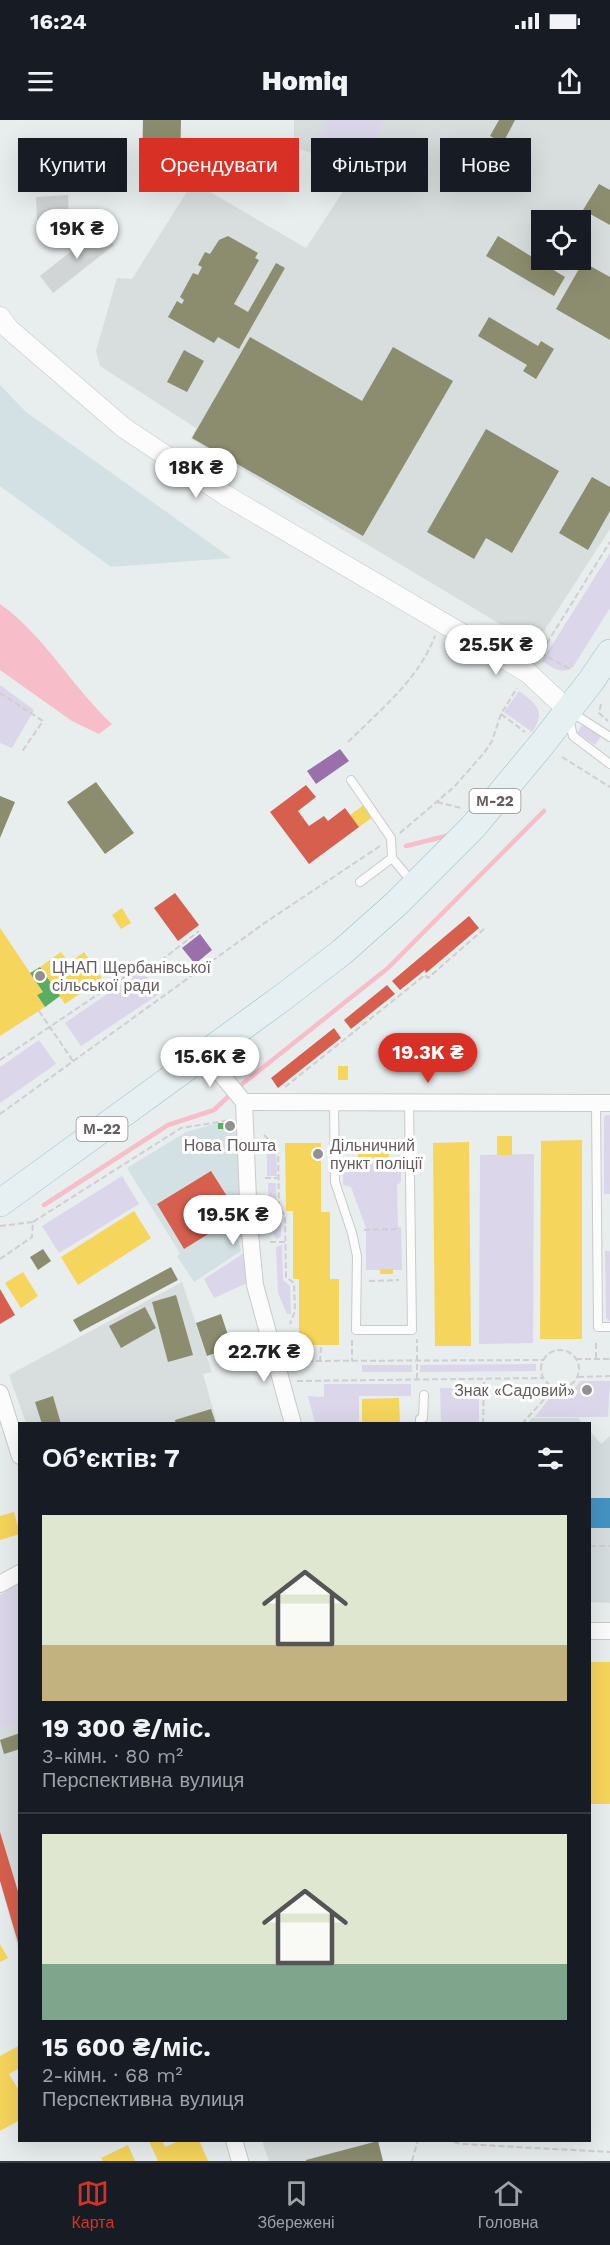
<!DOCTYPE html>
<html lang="uk">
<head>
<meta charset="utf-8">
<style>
  body { margin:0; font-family:"Work Sans",sans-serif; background:#20242c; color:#f1f3f6; height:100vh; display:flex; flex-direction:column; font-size:22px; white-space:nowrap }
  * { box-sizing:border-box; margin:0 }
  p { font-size:20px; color:#9ea1a6 }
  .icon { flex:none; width:33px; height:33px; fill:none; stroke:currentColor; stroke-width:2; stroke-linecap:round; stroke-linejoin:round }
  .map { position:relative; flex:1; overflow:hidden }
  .side { position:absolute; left:18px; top:1302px; width:573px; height:720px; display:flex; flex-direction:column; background:#171b24; border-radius:0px; box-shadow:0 6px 24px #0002 }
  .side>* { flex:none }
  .banner { position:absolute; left:18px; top:18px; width:574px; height:54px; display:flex; gap:12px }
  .buttons { position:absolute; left:531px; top:90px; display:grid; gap:12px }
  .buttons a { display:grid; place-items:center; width:60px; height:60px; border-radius:0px; background:#171b24; box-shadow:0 6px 24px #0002; font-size:30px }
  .price { position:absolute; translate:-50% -51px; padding:0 14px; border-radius:21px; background:#fff; color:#222; font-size:20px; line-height:39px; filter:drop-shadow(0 2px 3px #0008) }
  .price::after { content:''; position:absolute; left:50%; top:36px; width:18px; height:14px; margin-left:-9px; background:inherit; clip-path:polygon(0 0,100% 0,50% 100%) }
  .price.active { background:#d93025; color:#fff }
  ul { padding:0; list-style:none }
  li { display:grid; align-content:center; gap:12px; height:318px; padding:0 24px }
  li+li { border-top:2px solid #363941 }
  li span { display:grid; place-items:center; height:186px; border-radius:0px; color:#555 }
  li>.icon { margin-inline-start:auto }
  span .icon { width:108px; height:108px; fill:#fffc; stroke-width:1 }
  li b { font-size:26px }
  h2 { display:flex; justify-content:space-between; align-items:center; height:72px; padding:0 24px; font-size:26px }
  .pill { padding:0 21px; border-radius:0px; background:#171b24; box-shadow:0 6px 24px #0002; font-size:21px; line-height:54px }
  .pill.active { background:#d93025; color:#fff }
  .status { display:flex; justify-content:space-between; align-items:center; height:42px; padding:0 30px; background:#171b24; direction:ltr }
  .status svg { height:16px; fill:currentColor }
  header { display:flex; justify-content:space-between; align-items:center; height:78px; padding:0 24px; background:#171b24; font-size:27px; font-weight:800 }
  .tabs { display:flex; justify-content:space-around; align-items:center; height:84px; border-top:2px solid #363941; background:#171b24; font-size:16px; color:#9ea1a6 }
  .tabs a { display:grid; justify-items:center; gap:3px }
  .tabs .active { color:#d93025 }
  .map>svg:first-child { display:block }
  .commercial { fill:#d3e1e4 }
  .industrial { fill:#d8dddd; fill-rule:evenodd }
  .education { fill:#d6ddde }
  .green { fill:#dbd6ea }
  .water { fill:#f7bdc8 }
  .homes { fill:#f6d55c }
  .shops { fill:#d6604d }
  .offices { fill:#9970ab }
  .schools { fill:#4393c3 }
  .public { fill:#5aae61 }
  .industry { fill:#8c8c6e }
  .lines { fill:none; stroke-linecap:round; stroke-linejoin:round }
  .stream { stroke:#f7bdc8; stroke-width:4.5 }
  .building { fill:#d2d5d5 }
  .service-casing { stroke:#cacaca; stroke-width:10 }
  .minor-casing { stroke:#cacaca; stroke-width:18 }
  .tertiary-casing { stroke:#cacaca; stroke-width:21 }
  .trunk-casing { stroke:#96c2c5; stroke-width:28 }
  .path { stroke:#d1cdd2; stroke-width:2; stroke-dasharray:6 3; stroke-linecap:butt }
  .service { stroke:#fcfcfc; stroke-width:8 }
  .minor { stroke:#fcfcfc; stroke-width:16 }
  .tertiary { stroke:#fcfcfc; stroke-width:20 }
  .trunk { stroke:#e6eff2; stroke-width:27 }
  .poi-dot { fill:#949090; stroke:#fff; stroke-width:2 }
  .labels { text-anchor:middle; stroke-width:6; stroke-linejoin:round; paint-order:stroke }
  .shield { fill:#fff; stroke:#948e8e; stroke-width:1.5 }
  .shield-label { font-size:15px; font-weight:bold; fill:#665e5e }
  .poi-label { font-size:16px; fill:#665e5e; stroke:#fff; text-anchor:start }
</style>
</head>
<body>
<div class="status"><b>16:24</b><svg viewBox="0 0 49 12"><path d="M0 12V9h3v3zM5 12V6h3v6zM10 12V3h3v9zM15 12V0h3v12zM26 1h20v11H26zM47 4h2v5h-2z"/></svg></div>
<header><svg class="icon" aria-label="menu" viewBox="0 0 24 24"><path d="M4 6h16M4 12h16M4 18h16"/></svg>Homiq<svg class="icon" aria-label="share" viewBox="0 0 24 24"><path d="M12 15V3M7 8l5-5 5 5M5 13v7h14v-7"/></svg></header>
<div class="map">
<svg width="610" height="2041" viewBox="0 0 610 2041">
  <rect width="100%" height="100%" fill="#e8edee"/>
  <path class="commercial" d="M0 265 26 292 231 438 111 447 0 366Z
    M218 1003H238L242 1116 238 1119 241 1131 194 1162 177 1136 180 1133 127 1048 186 1012Z"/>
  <path class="industrial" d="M294 0H610V409L535 525 191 319 196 308 100 246 96 231 117 158 132 159 193 62 306 128 358 49 294 27ZM542 100H580V140H542Z
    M182 1162 212 1252 203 1254 217 1303H26L9 1255Z
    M19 1603V1832L0 1761V1609Z
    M262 2021H378L383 2041H269Z"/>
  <path class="education" d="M532 1298H578L582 1303H528Z
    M590 1311 601 1324 610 1316V1483L590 1482Z"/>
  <path class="green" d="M327 0H385L358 49 313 25Z
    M610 433V488L573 547C562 556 552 547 542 541Z
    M0 565 34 590 12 628 0 623Z
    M519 571C536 584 547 591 532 612L504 592Z
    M583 603 601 616 595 625 577 613Z
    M142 850 159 874 81 926 65 903Z
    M39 920 56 944 0 983V947Z
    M606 995H610V1074H604V998Z
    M267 1023 276 1032 277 1056H267Z
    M534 1034 533 1223 479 1224 480 1035Z
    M343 1041H390V1049H401V1062L397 1065 398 1107H383H401L402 1150H366V1108L351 1067 343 1065Z
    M122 1056 139 1084 59 1133 42 1106Z
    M268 1063H276L277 1093 281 1097V1117L276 1119 270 1106Z
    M282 1125 283 1160 290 1166 291 1194H287L278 1173 276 1127Z
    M605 1131H610V1201L606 1198Z
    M244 1133 249 1162 214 1178 204 1159Z
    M536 1244V1251L420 1252V1245Z
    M362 1245H412V1252H362Z
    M580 1261H610L608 1297H535L554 1272C565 1274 575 1271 580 1261Z
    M324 1264H411V1276H359V1303H315L308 1276 324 1277Z
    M440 1268H479V1303H441Z
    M19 1463V1603L0 1609V1475Z"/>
  <path class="water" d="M0 484C44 515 72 567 112 604L99 614 72 601 0 550Z"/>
  <path class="homes" d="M364 685 373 697 359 707 350 695Z
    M122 788 131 803 121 809 112 795Z
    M0 808 43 872 37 875 45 887 0 916Z
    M61 832 69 843 84 832 102 858 65 884 40 847Z
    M338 946H348V960H338Z
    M497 1016H512V1035H497Z
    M582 1020V1219H540L541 1021Z
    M469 1022 471 1226H435L433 1023Z
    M285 1023H321V1092H330V1159H339V1225H299V1159H293V1091H286Z
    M358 1024H389V1039L358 1038Z
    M134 1091 151 1118 78 1165 61 1137Z
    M380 1149H393V1154H380Z
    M23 1152 38 1176 21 1188 5 1163Z
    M399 1278 400 1304H362V1279Z
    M14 1392 20 1414 0 1420V1396Z
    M590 1542H610V1684H590Z
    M0 1824 8 1838 0 1842Z
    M20 1925V1948L9 1954 20 1972V2000L0 2011V1936Z
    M151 2020H162L165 2027 181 2020H199L208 2041H158L149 2021Z
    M128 2025 135 2041H103L101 2038Z"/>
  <path class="shops" d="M306 665 316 677 298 691 309 706 324 696 328 701 345 688 359 707 309 744 270 692Z
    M175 773 199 805 178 821 154 788Z
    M469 796 479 808 426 853 425 850 400 870 392 861Z
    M387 865 395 874 351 909 344 900Z
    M334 908 341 918 278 968 271 958Z
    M211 1051 239 1095 184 1129 157 1084Z
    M0 1169 15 1195 0 1204Z
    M0 1712 20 1778V1829L0 1761Z"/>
  <path class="offices" d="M340 629 349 641 316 664 307 651Z
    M200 814 212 830 195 844 182 828Z"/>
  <path class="schools" d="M590 1378H610V1408H590Z"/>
  <path class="public" d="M40 847 60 876 45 887 37 875 43 872 30 853Z
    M218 1003H234V1009H218Z"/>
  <path class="industry" d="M143 0H181L180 48 142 47Z
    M499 0H515L503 23 490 16Z
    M599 64 610 70V105L583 90Z
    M228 116 258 133 255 138 259 140 234 184 248 192 276 143 285 148 239 229 218 217 214 223 168 197 177 181 182 184 184 180 180 177 193 153 198 155 202 147 198 145 205 132 210 134 219 120Z
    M498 116 565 157 554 176 486 136Z
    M583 142 610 157V220L556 189Z
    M489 197 538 226 541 221 554 229 536 259 523 251 527 245 478 216Z
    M250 217 362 281 393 227 453 261 363 416 192 318Z
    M184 230 204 241 187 272 167 262Z
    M486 309 559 351 512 433 486 418 474 439 427 412Z
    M592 357 610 367V391L588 430 559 413Z
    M96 662 134 713 105 734 67 682Z
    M0 676 15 682 0 718Z
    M43 1129 51 1141 38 1150 30 1137Z
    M171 1147 178 1160 80 1212 73 1200Z
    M176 1175 193 1235 168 1242 152 1182Z
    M145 1187 156 1208 121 1228 109 1206Z
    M221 1194 232 1227 207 1236 196 1203Z
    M53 1276 61 1304H42L35 1282Z
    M211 1289 216 1304H176L175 1300Z
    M20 1613V1629L4 1634 0 1620Z
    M378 2021 383 2041H306V2040Z"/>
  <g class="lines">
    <path class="stream" d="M406 726 450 715
      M241 965 388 848 544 691
      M44 1085 168 1005 214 990 231 974"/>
  </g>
  <path class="building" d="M68 75 69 98 37 100 36 77Z
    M100 108 114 125 53 173 40 156Z"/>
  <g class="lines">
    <g class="service-casing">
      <path id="service" d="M571 592 610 617
        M569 599 573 616 610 644
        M351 660 391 718 392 738 413 763
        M360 762 392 738
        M334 982 335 1062 352 1113 357 1136 356 1210H412L409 982
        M596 983 598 1207H610
        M420 1304V1299L423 1298 424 1275"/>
    </g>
    <g class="minor-casing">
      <path id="minor" d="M204 934 244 982 249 1103 255 1165 293 1304
        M244 982 610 983
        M0 1273 20 1336
        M0 1464 20 1453
        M590 1511H610
        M234 2020 240 2041"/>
    </g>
    <g class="tertiary-casing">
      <path id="tertiary" d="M0 197 9 209 124 308 225 375 527 552 568 590"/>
    </g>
    <g class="trunk-casing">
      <path id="trunk" d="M0 1083 282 878 342 832 396 784 473 707 542 624 591 561 610 533"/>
    </g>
    <path class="path" d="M540 533 572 550
      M537 539 610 422
      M0 573 43 601 21 633
      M601 584 599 593 608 601
      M501 594 525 612
      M348 622C381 589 418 560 435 516
      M562 637 610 667
      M437 682 461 688
      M400 713 454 667 484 633 492 621 501 594 517 568
      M154 846 199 811
      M39 891 73 941
      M0 940 145 843
      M285 967 425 855 428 858 484 809
      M0 994 266 802 380 726
      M264 1015 278 1029 279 1087 285 1096 286 1157 294 1163 295 1191 290 1204
      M346 1028H358
      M265 1058H277
      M0 1106 33 1102
      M364 1110 400 1109
      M270 1122H286
      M0 1139 32 1117 33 1102 181 1008 231 1000
      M369 1161 399 1160
      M352 1220V1241
      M596 1223V1238
      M541 1249a19 19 0 1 1 38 0a19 19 0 1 1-38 0Z
      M576 1239H610
      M298 1241 544 1240
      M320 1242 321 1225
      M578 1257 610 1256
      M417 1259V1219
      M297 1261 543 1258
      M483 1304 484 1259
      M522 1304 554 1268
      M590 1426H610
      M445 2020 462 2024 610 2032
      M412 2041 418 2020"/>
    <use href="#service" class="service"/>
    <use href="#minor" class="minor"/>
    <use href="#tertiary" class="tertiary"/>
    <use href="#trunk" class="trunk"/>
  </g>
  <g class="poi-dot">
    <circle cx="40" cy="856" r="6"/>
    <circle cx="230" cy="1006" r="6"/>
    <circle cx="318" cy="1034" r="6"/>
    <circle cx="587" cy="1270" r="6"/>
  </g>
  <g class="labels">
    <g class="shield">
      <rect x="469.5" y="669" width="51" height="24" rx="4.5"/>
      <rect x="76.5" y="997" width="51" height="24" rx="4.5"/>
    </g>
    <g class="shield-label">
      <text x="495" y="686">М-22</text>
      <text x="102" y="1014">М-22</text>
    </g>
    <g class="poi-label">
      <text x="52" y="853">ЦНАП Щербанівської<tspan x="52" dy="18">сільської ради</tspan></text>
      <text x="230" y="1031" text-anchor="middle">Нова Пошта</text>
      <text x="330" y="1031">Дільничний<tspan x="330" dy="18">пункт поліції</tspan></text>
      <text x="575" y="1276" text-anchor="end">Знак «Садовий»</text>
    </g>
  </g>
</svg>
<div class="buttons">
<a><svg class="icon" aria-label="locate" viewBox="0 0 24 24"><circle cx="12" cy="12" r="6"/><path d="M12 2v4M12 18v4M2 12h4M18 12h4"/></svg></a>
</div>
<b class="price" style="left:77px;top:140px">19K ₴</b>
<b class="price" style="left:196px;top:379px">18K ₴</b>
<b class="price" style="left:496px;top:556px">25.5K ₴</b>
<b class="price active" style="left:428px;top:964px">19.3K ₴</b>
<b class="price" style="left:210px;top:968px">15.6K ₴</b>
<b class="price" style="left:233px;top:1126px">19.5K ₴</b>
<b class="price" style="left:264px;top:1263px">22.7K ₴</b>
<div class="banner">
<a class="pill">Купити</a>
<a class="pill active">Орендувати</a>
<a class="pill">Фільтри</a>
<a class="pill">Нове</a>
</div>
<section class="side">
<h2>Об’єктів: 7<svg class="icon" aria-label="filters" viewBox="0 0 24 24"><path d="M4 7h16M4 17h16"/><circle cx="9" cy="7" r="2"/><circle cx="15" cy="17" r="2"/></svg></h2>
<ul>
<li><span style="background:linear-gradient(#dfe7d0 70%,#c2b280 0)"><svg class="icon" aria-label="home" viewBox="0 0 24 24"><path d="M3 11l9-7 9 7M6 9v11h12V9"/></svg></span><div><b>19 300 ₴/міс.</b><p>3-кімн. · 80 m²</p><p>Перспективна вулиця</p></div></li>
<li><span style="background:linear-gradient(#dfe7d0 70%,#7fa58c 0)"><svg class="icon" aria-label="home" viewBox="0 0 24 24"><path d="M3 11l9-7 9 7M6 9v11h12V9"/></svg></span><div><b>15 600 ₴/міс.</b><p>2-кімн. · 68 m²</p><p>Перспективна вулиця</p></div></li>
</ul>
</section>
</div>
<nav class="tabs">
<a class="active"><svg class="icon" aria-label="map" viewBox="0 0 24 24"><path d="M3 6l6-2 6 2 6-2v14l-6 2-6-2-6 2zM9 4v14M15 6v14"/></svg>Карта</a>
<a><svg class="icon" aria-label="saved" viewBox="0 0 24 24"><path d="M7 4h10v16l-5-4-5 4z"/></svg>Збережені</a>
<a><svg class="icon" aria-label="home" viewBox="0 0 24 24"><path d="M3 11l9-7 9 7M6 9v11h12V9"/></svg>Головна</a>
</nav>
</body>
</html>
